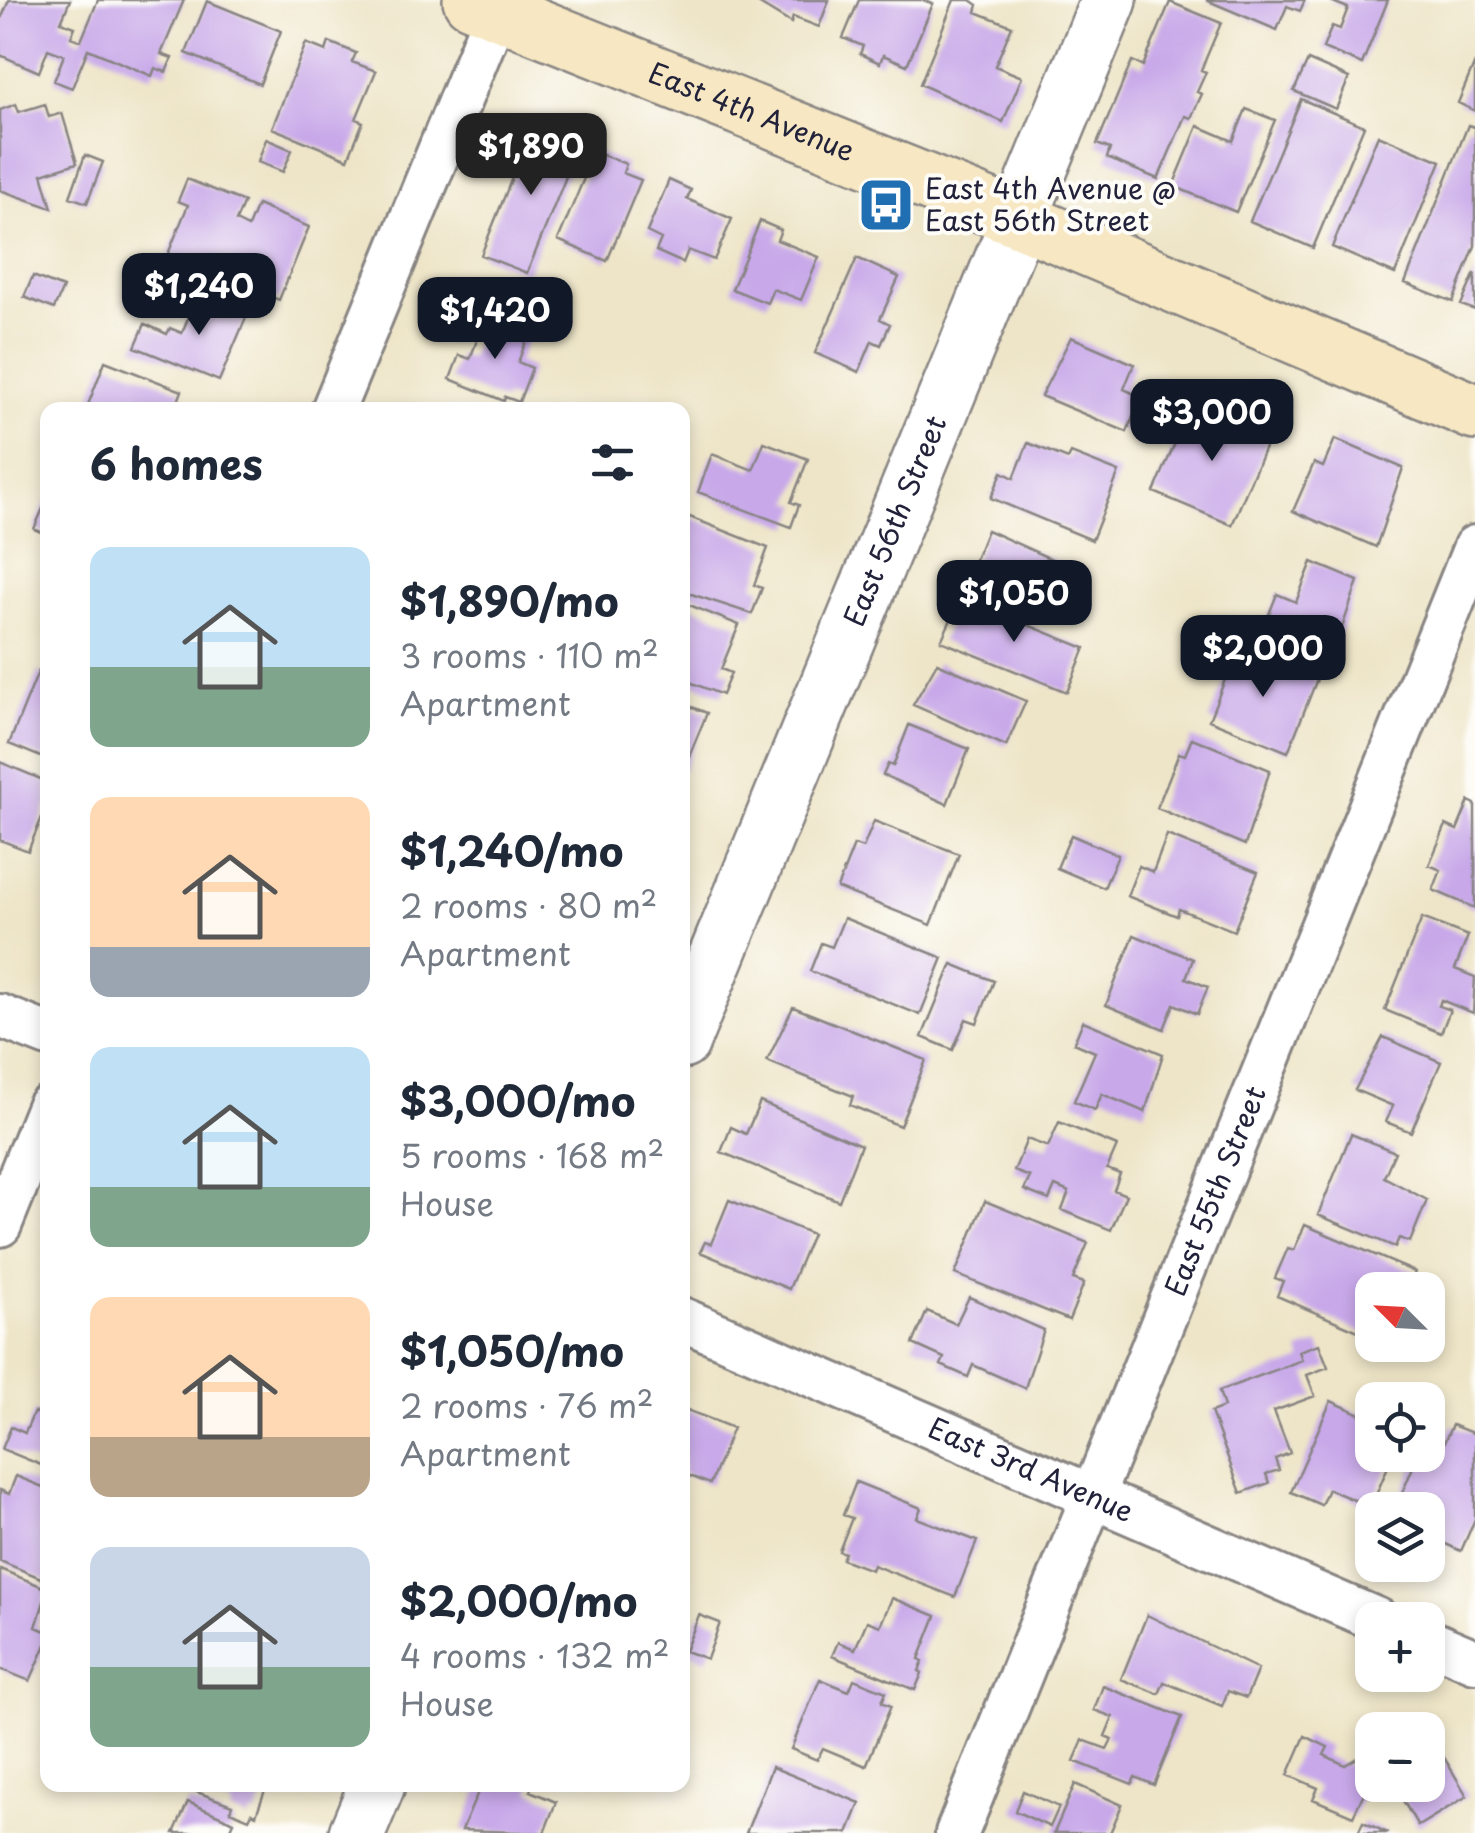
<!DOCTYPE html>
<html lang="en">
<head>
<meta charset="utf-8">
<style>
  body { margin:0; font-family:"Playpen Sans",sans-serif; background:#f6f6f7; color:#1f2937; height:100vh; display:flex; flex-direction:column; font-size:38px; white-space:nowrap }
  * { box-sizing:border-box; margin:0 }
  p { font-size:32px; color:#747a83 }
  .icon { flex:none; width:55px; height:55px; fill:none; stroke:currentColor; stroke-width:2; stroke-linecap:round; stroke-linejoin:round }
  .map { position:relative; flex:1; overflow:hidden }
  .details { position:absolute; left:40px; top:402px; width:650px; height:1390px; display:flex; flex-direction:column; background:#fff; border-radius:20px; box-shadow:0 5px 15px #0003 }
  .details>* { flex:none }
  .needle { width:65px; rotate:294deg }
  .buttons { position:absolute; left:1355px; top:1272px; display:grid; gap:20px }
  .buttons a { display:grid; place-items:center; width:90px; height:90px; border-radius:20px; background:#fff; box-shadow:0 5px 15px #0003; font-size:50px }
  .price { position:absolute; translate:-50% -85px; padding:0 22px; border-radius:20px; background:#111827; color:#fff; font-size:32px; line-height:65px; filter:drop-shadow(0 2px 5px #0008) }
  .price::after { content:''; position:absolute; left:50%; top:60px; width:30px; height:22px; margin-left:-15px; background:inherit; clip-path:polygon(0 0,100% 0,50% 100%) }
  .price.active { background:#222; color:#fff }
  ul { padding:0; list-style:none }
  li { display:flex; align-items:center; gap:30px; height:250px; padding:0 50px }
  li span { display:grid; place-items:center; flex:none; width:280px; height:200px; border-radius:20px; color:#555 }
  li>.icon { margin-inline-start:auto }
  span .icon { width:120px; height:120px; fill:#fffc; stroke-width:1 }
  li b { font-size:42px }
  h2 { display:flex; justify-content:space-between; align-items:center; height:120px; padding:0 50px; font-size:42px }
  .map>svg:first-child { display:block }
  .building { fill:#c8a8e9 }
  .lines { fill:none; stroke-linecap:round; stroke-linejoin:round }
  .minor-casing { stroke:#888482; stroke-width:48 }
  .tertiary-casing { stroke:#888482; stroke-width:60 }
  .secondary-casing { stroke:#888482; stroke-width:60 }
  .minor { stroke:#fff; stroke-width:42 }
  .tertiary { stroke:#fff; stroke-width:55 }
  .secondary { stroke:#f7e8c3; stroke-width:55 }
  .labels { text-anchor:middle; stroke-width:8; stroke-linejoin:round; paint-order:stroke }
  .street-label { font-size:28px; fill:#22223b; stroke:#fdfcf7 }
  .poi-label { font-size:28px; fill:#22223b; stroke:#fdfcf7; text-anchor:start }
</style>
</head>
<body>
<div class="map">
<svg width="1475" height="1833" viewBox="0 0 1475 1833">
  <rect width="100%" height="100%" fill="#fdfcf7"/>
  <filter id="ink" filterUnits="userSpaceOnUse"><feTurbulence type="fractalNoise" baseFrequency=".01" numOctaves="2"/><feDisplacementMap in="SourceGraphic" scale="20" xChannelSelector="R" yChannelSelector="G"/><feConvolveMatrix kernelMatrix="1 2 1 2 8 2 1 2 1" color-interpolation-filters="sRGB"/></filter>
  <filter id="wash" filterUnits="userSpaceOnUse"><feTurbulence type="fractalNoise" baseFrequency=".0048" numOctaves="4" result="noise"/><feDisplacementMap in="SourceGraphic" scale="40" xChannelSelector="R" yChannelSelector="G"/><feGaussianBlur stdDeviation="2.25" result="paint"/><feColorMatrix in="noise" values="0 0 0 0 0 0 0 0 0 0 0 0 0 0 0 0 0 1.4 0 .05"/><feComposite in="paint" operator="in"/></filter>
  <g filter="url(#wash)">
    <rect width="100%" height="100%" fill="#eee5c8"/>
    <g id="blocks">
      <path class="building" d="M9 0H70L61 22 75 27 71 37 81 41 98 0H184L161 54 172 58 166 72 155 68 152 76 88 49 72 88 54 81 64 55 48 49 39 72 0 55V22Z
        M753 0H829L819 27 793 17 791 23Z
        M859 0H923L933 4 907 65 883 55 880 63 860 54 863 46 843 38Z
        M954 0H971L978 5 976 12 1012 26 995 66 1022 77 1003 122 920 84Z
        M1206 0H1305L1300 11 1287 6 1277 30Z
        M1328 0H1388L1362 64 1323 48 1332 26 1340 29 1348 8Z
        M207 1 281 31 260 84 186 53Z
        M1170 2 1221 23 1201 70 1206 72 1197 92 1202 94 1191 118 1185 116 1158 179 1107 158 1110 149 1097 144 1132 61 1143 66Z
        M329 42 356 53 352 62 376 71 356 119 363 122 348 159 272 128 306 43 326 51Z
        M1308 60 1349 78 1336 109 1294 91Z
        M1475 62V111L1458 103Z
        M1301 99 1364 126 1313 248 1250 221Z
        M16 104 19 112 45 104 49 117 62 113 77 163 42 174 52 208 0 190V110Z
        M1246 109 1275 120 1236 212 1173 186 1198 126 1233 141Z
        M534 123 580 142 527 273 481 255Z
        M1468 125 1475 127V246L1453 302 1405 283Z
        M1378 135 1441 161 1395 274 1332 247Z
        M266 139 292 150 283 172 258 162Z
        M595 152 626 164 623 173 641 180 607 261 558 240Z
        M85 155 103 162 87 203 70 197Z
        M187 179 244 202 236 221 248 227 257 205 309 227 279 300 227 279 233 266 229 264 223 277 168 254 188 205 178 201Z
        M669 180 691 190 687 199 732 219 714 260 688 250 683 263 656 251 661 239 647 232Z
        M760 221 781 230 777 240 819 257 801 300 773 289 767 303 732 289Z
        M857 258 899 277 880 319 890 324 881 345 872 341 859 372 815 353Z
        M1475 273V310L1461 305Z
        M33 276 63 288 54 309 24 297Z
        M198 293 248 313 219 381 135 347 145 324 167 334 170 328 182 333Z
        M486 316 529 334 518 362 532 368 519 402 505 397 504 401 450 379 459 355 470 359Z
        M1071 337 1134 364 1124 389 1141 397 1127 432 1041 396Z
        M105 361 182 391 177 404 193 410H86Z
        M1193 401 1269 438 1232 525 1154 492Z
        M1335 439 1403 468 1376 547 1293 511 1314 463 1323 467Z
        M764 442 808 459 791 502 799 505 791 527 698 492 712 454 753 470Z
        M1028 443 1068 459 1071 453 1119 472 1092 540 991 498 1002 472 1014 478Z
        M48 497V535L34 529Z
        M682 514 768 548 754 585 762 588 752 614 682 591Z
        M987 530 1080 572 1061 617 973 584 980 567 973 564Z
        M1312 562 1358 581 1331 660 1262 632 1277 594 1296 602Z
        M961 598 1085 648 1067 692 941 641Z
        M682 602 739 625 721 669 731 673 722 695 682 679Z
        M1238 647 1317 679 1288 752 1209 720Z
        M937 663 1026 701 1006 746 913 705Z
        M38 672 48 676V760L9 744Z
        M682 703 707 713 683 771H682Z
        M909 725 969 749 947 804 883 775 888 764 893 766Z
        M1192 738 1270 770 1245 845 1157 808 1179 753 1185 755Z
        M0 762 48 782V803L28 851 0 840Z
        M1469 801 1475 804V908L1433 890 1441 870 1429 865 1446 825 1457 830Z
        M874 821 959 854 931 925 837 888 854 845 863 848Z
        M1071 835 1118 855 1104 888 1057 868Z
        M1167 835 1258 872 1234 931 1179 909 1177 916 1127 896 1139 866 1153 872Z
        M844 918 943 958 920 1015 810 971 821 943 832 947Z
        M1422 918 1468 936 1455 969 1475 977 1473 1013 1441 1000 1439 1006 1450 1010 1441 1033 1385 1010Z
        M1134 935 1193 959 1186 978 1208 987 1197 1014 1174 1004 1164 1029 1106 1005Z
        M952 964 994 981 977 1023 966 1019 953 1050 922 1037Z
        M793 1007 926 1060 900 1126 850 1105 853 1096 767 1061Z
        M1083 1021 1163 1054 1145 1112 1102 1094 1095 1110 1074 1101 1095 1052 1074 1043Z
        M1383 1037 1441 1062 1411 1132 1386 1122 1393 1106 1355 1090Z
        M760 1102 861 1145 839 1201 721 1152 731 1127 746 1134Z
        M1059 1122 1117 1146 1107 1169 1120 1174 1114 1190 1126 1195 1111 1230 1062 1210 1069 1192 1055 1186 1049 1200 1024 1190 1030 1177 1014 1171 1027 1139 1048 1147Z
        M1351 1134 1395 1152 1384 1177 1427 1200 1410 1242 1399 1238 1395 1247 1318 1215Z
        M729 1200 812 1234 789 1289 700 1252 705 1242 711 1244Z
        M985 1201 1088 1243 1073 1279 1084 1283 1069 1320 955 1274Z
        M1305 1225 1415 1272 1408 1290H1372V1337L1277 1296 1283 1281 1275 1278 1288 1248 1294 1250Z
        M969 1297 1044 1330 1025 1388 973 1365 968 1377 941 1365 944 1358 913 1344 927 1311 956 1324Z
        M1319 1344 1328 1367 1307 1375 1315 1396 1274 1411 1290 1453 1275 1459 1279 1470 1266 1474 1269 1483 1241 1493 1211 1412 1224 1407 1219 1391 1302 1360 1299 1351Z
        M1331 1401 1372 1419 1369 1455 1389 1464 1371 1507 1328 1489 1321 1505 1291 1492Z
        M48 1403V1468L2 1449 11 1427 25 1433 34 1412 42 1416Z
        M682 1408 733 1428 710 1484 682 1473Z
        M1452 1425 1475 1434V1519L1461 1551 1428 1536V1510H1395L1418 1455H1428V1442L1442 1447Z
        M16 1476 48 1489V1581L0 1561V1490L9 1494Z
        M856 1482 921 1508 917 1518 977 1541 955 1597 873 1565 871 1570 842 1559 845 1553 839 1551 852 1518 843 1515Z
        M0 1569 48 1589 36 1627 48 1632V1640L30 1681 0 1669Z
        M892 1598 936 1616 919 1659 923 1661 919 1671 922 1673 915 1690 832 1656 838 1642 855 1649 867 1621 880 1626Z
        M699 1615 720 1623 707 1659 685 1651Z
        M1147 1615 1258 1669 1246 1698 1228 1691 1222 1706 1164 1682 1159 1694 1121 1679Z
        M820 1679 849 1691 854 1679 886 1692 882 1702 891 1706 866 1766 823 1748 817 1760 791 1749Z
        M1103 1686 1182 1717 1154 1785 1135 1777 1132 1784 1074 1761 1083 1740 1107 1749 1112 1739 1105 1736 1113 1717 1094 1710Z
        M1305 1736 1328 1747 1324 1755 1345 1765 1372 1749V1785H1428V1747L1435 1759 1442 1754 1467 1796 1418 1826 1395 1787 1381 1795 1365 1791 1353 1816 1313 1799 1318 1788 1288 1775Z
        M772 1767 860 1803 848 1833H746Z
        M1075 1784 1122 1805 1110 1833H1054Z
        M196 1785H267L256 1815 252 1813 249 1819 230 1811 232 1805 194 1791Z
        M481 1785H532L530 1791 556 1802 544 1833 462 1830Z
        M1023 1791 1059 1807 1050 1827 1015 1811Z
        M188 1802 234 1822 229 1833H174Z
        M1363 1822 1388 1833H1358Z"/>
    </g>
  </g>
  <g filter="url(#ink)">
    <use href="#blocks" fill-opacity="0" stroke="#888482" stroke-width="2.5"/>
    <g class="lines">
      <g class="minor-casing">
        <g id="minor">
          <path d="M333 410 501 0"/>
          <path d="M0 1016 48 1035"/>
          <path d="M0 1225 48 1107"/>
          <path id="s1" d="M682 1319 1378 1620"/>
          <path d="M1428 1641 1475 1661"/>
          <path id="s2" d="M957 1833 1475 547"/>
        </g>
      </g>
      <g class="tertiary-casing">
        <g id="tertiary">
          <path id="s3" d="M682 1041 1109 0"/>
          <path d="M357 1833 377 1785"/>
        </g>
      </g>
      <g class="secondary-casing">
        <g id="secondary">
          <path id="s4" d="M471 0 1019 219 1475 412"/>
        </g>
      </g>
      <use href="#minor" class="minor"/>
      <use href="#tertiary" class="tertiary"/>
      <use href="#secondary" class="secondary"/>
    </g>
  </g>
  <defs>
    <g id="bus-square" transform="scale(2.875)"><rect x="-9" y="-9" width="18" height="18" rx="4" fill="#1f6fb2" stroke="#fdfcf7"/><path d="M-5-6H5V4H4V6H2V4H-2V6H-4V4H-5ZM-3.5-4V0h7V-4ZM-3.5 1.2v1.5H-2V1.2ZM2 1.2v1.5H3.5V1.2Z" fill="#fff"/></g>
  </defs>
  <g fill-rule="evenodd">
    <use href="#bus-square" x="886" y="205"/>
  </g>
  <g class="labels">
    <g class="street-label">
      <text dy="10" stroke="none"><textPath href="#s4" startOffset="302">East 4th Avenue</textPath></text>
      <text dy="10" stroke="none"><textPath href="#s3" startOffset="562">East 56th Street</textPath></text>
      <text dy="10" stroke="none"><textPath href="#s2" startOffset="692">East 55th Street</textPath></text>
      <text dy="10" stroke="none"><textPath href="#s1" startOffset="380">East 3rd Avenue</textPath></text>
    </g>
    <g class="poi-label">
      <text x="925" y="199">East 4th Avenue @<tspan x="925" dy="32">East 56th Street</tspan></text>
    </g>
  </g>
</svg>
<div class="buttons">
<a><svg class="needle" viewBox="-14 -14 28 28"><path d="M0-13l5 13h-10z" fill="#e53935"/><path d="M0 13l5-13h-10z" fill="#747a83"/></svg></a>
<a><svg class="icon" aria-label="locate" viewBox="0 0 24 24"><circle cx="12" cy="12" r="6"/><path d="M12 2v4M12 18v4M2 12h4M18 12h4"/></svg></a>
<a><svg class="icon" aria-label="layers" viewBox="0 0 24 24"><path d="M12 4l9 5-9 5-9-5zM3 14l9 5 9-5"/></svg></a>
<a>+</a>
<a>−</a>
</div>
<b class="price active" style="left:531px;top:198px">$1,890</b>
<b class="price" style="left:199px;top:338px">$1,240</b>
<b class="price" style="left:495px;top:362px">$1,420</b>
<b class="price" style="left:1212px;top:464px">$3,000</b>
<b class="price" style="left:1014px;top:645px">$1,050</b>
<b class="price" style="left:1263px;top:700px">$2,000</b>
<section class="details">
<h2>6 homes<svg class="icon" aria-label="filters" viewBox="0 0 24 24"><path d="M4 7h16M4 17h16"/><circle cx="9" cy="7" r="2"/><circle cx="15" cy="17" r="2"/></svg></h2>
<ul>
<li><span style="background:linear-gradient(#bfe0f5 60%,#7fa58c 0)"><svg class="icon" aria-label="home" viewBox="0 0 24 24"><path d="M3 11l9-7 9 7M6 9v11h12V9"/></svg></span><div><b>$1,890/mo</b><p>3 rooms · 110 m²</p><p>Apartment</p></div></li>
<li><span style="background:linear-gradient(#ffd9b3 75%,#9aa5b1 0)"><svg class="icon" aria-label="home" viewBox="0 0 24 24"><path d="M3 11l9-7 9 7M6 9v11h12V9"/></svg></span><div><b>$1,240/mo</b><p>2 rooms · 80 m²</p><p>Apartment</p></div></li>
<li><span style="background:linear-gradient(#bfe0f5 70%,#7fa58c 0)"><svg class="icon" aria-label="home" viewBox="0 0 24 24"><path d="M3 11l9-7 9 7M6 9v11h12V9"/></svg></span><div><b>$3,000/mo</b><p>5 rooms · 168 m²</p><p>House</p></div></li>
<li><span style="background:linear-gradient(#ffd9b3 70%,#b9a48a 0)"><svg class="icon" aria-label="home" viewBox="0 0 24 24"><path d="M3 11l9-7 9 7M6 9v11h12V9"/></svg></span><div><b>$1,050/mo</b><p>2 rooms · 76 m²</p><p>Apartment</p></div></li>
<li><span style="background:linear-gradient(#c9d6e8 60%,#7fa58c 0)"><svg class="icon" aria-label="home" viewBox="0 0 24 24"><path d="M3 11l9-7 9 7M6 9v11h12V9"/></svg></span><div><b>$2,000/mo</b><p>4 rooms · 132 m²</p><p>House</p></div></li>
</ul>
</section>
</div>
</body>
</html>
